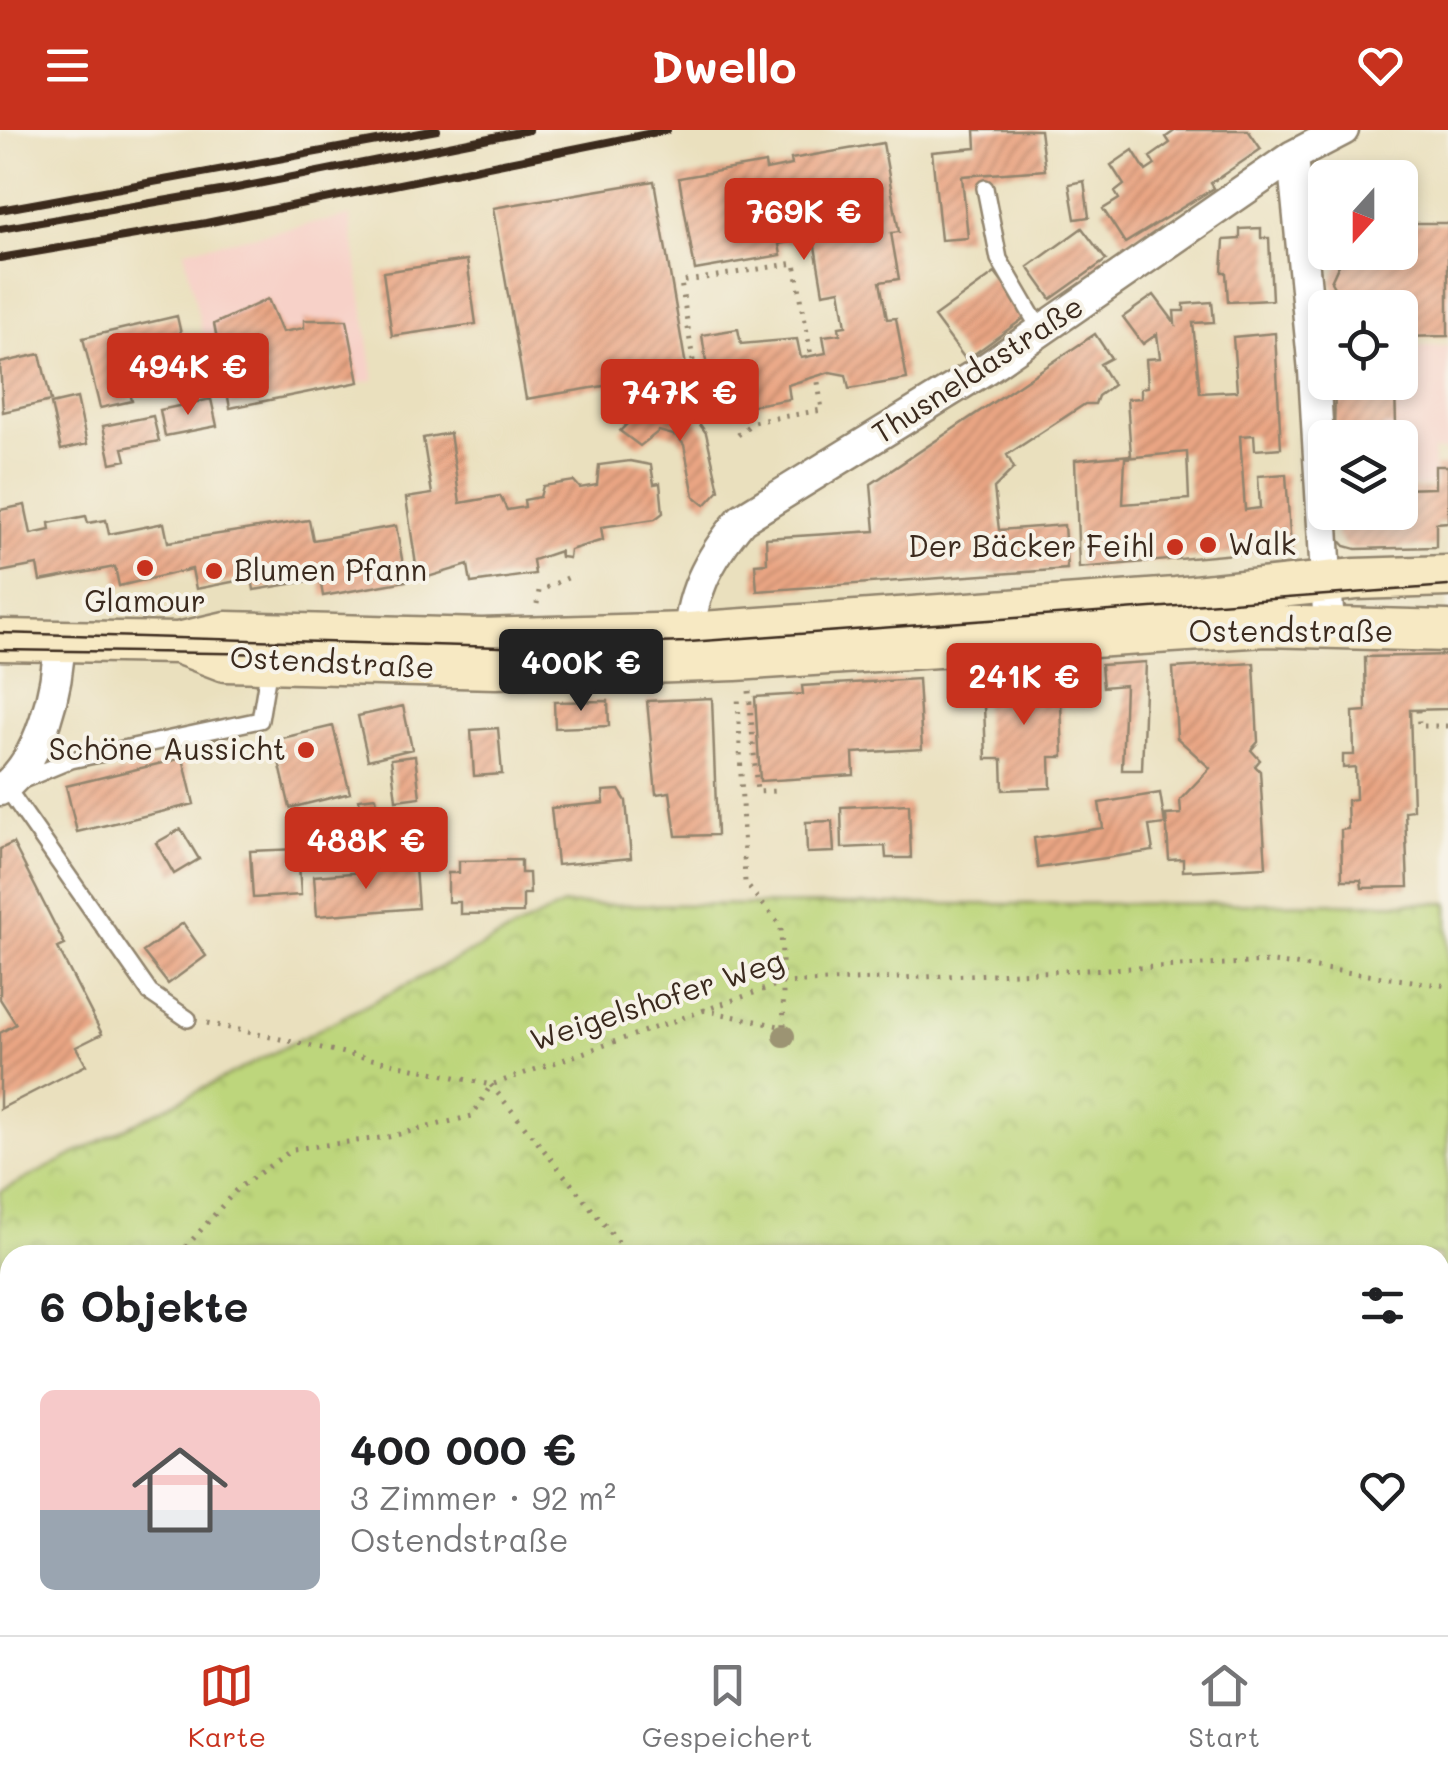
<!DOCTYPE html>
<html lang="de">
<head>
<meta charset="utf-8">
<style>
  body { margin:0; font-family:Mali,sans-serif; background:#f6f6f6; color:#202124; height:100vh; display:flex; flex-direction:column; font-size:38px; white-space:nowrap }
  * { box-sizing:border-box; margin:0 }
  p { font-size:32px; color:#757577 }
  .icon { flex:none; width:55px; height:55px; fill:none; stroke:currentColor; stroke-width:2; stroke-linecap:round; stroke-linejoin:round }
  .map { position:relative; flex:1; overflow:hidden }
  .drawer { position:absolute; left:0px; top:1115px; width:1450px; height:390px; display:flex; flex-direction:column; background:#fff; border-radius:30px 30px 0 0; box-shadow:0 5px 15px #0003 }
  .drawer>* { flex:none }
  .needle { width:65px; rotate:201deg }
  .tools { position:absolute; left:1308px; top:30px; display:grid; gap:20px }
  .tools a { display:grid; place-items:center; width:110px; height:110px; border-radius:15px; background:#fff; box-shadow:0 5px 15px #0003; font-size:50px }
  .price { position:absolute; translate:-50% -85px; padding:0 22px; border-radius:10px; background:#c8321e; color:#fff; font-size:32px; line-height:65px; filter:drop-shadow(0 2px 5px #0008) }
  .price::after { content:''; position:absolute; left:50%; top:60px; width:30px; height:22px; margin-left:-15px; background:inherit; clip-path:polygon(0 0,100% 0,50% 100%) }
  .price.active { background:#222; color:#fff }
  ul { padding:0; list-style:none }
  li { display:flex; align-items:center; gap:30px; height:250px; padding:0 40px }
  li span { display:grid; place-items:center; flex:none; width:280px; height:200px; border-radius:15px; color:#555 }
  li>.icon { margin-inline-start:auto }
  span .icon { width:120px; height:120px; fill:#fffc; stroke-width:1 }
  li b { font-size:42px }
  h2 { display:flex; justify-content:space-between; align-items:center; height:120px; padding:0 40px; font-size:42px }
  header { display:flex; justify-content:space-between; align-items:center; height:130px; padding:0 40px; background:#c8321e; color:#fff; font-size:45px; font-weight:700 }
  .tabs { display:flex; justify-content:space-around; align-items:center; height:140px; border-top:2px solid #e0e0e0; background:#fff; font-size:28px; color:#757577 }
  .tabs a { display:grid; justify-items:center; gap:5px }
  .tabs .active { color:#c8321e }
  .map>svg:first-child { display:block }
  .built { fill:#f7d1c8 }
  .park { fill:url(#park-crowns); stroke:#7c804c; stroke-width:2.5 }
  .water { fill:url(#water-rules); stroke:#487478; stroke-width:2.5 }
  .building { fill:url(#building-hatch); fill-rule:evenodd }
  .lines { fill:none; stroke-linecap:round; stroke-linejoin:round }
  .service-casing { stroke:#92856e; stroke-width:20 }
  .minor-casing { stroke:#92856e; stroke-width:35 }
  .secondary-casing { stroke:#92856e; stroke-width:45 }
  .path { stroke:#92856e; stroke-width:5; stroke-dasharray:2.5 8; stroke-linecap:butt }
  .service { stroke:#fff; stroke-width:15 }
  .minor { stroke:#fff; stroke-width:30 }
  .secondary { stroke:#f7e9c3; stroke-width:40 }
  .tram { stroke:#3b2a1e; stroke-width:2.5 }
  .rail { stroke:#3b2a1e; stroke-width:8 }
  .tree { fill:#9c9473 }
  .poi-dot { fill:#c8321e; stroke:#f7f3e8; stroke-width:4 }
  .labels { text-anchor:middle; stroke-width:8; stroke-linejoin:round; paint-order:stroke }
  .street-label { font-size:30px; fill:#3b2a1e; stroke:#f7f3e8 }
  .poi-label { font-size:30px; fill:#3b2a1e; stroke:#f7f3e8; text-anchor:start }
</style>
</head>
<body>
<header><svg class="icon" aria-label="menu" viewBox="0 0 24 24"><path d="M4 6h16M4 12h16M4 18h16"/></svg>Dwello<svg class="icon" aria-label="heart" viewBox="0 0 24 24"><path d="M12 20l-8-8c-3-5 5-10 8-4 3-6 11-1 8 4z"/></svg></header>
<div class="map">
<svg width="1448" height="1505" viewBox="0 0 1448 1505">
  <defs>
    <pattern id="park-crowns" width="20" height="18" patternUnits="userSpaceOnUse" patternTransform="scale(2.5)"><rect width="20" height="18" fill="#bdd67b"/><path d="M2 6a3 3 0 1 1 6 0M12 15a3 3 0 1 1 6 0" fill="none" stroke="#a3b86a"/></pattern>
    <pattern id="water-rules" width="6" height="5" patternUnits="userSpaceOnUse" patternTransform="scale(2.5)"><rect width="6" height="5" fill="#55bed1"/><path d="M0 2.5h6" fill="none" stroke="#489ba9"/></pattern>
    <pattern id="building-hatch" width="6" height="6" patternUnits="userSpaceOnUse" patternTransform="scale(2.5)"><rect width="6" height="6" fill="#eaa684"/><path d="M-1 1l2-2M0 6l6-6M5 7l2-2" fill="none" stroke="#bf876b"/></pattern>
  </defs>
  <rect width="100%" height="100%" fill="#f7f3e8"/>
  <filter id="ink" filterUnits="userSpaceOnUse"><feTurbulence type="fractalNoise" baseFrequency=".01" numOctaves="2"/><feDisplacementMap in="SourceGraphic" scale="20" xChannelSelector="R" yChannelSelector="G"/><feConvolveMatrix kernelMatrix="1 2 1 2 8 2 1 2 1" color-interpolation-filters="sRGB"/></filter>
  <filter id="wash" filterUnits="userSpaceOnUse"><feTurbulence type="fractalNoise" baseFrequency=".0048" numOctaves="4" result="noise"/><feDisplacementMap in="SourceGraphic" scale="40" xChannelSelector="R" yChannelSelector="G"/><feGaussianBlur stdDeviation="2.25" result="paint"/><feColorMatrix in="noise" values="0 0 0 0 0 0 0 0 0 0 0 0 0 0 0 0 0 1.4 0 .05"/><feComposite in="paint" operator="in"/></filter>
  <g filter="url(#wash)">
    <rect width="100%" height="100%" fill="#eae0be"/>
    <path class="built" d="M350 86 374 250 219 280 184 120Z
      M1448 216V320L1433 321 1434 356 1400 357V308L1335 307 1334 253 1400 252V217Z"/>
    <path class="park" d="M1448 773V1505H1364L1334 1495H1440V1125H10V1431L0 1427V1062L563 775Z
      M10 1450V1495H1114L1019 1505H0V1458Z"/>
    <path class="water" d="M892 1495H939L942 1505H896Z
      M1114 1495H1334L1364 1505H1019Z"/>
    <g id="blocks">
      <path class="building" d="M975 0H1040L1045 40 962 46 968 108 941 110 932 22 976 18Z
        M1176 0H1248L1261 19 1211 53 1214 58 1125 113 1103 79 1119 69 1115 62 1124 55 1111 35 1133 20 1146 41 1155 35 1150 27 1170 13 1166 7Z
        M883 13 899 102 891 103 899 149 880 152 887 189 896 188 907 249 849 259 846 245 830 242 788 255 790 269 730 279 724 241 708 244 702 205 738 199 741 214 797 209 801 228 826 223 823 206 840 204 839 197 846 196 840 160 823 163 815 116 807 118 805 109 779 114 781 125 695 140 679 48 765 33 766 40 792 35 791 29Z
        M654 51 687 242 526 269 493 78Z
        M1084 51 1089 87 1075 89 1069 54Z
        M1400 93H1448V206L1400 207V178H1333V170H1341L1331 152 1340 132 1333 133V122H1400Z
        M1082 98 1106 130 1051 169 1028 137Z
        M1261 98V108H1269L1272 170 1228 172 1226 142H1222L1224 110 1240 109V99Z
        M467 130 476 194 392 206 383 142Z
        M995 143 1027 186 966 230 934 187Z
        M1154 165 1175 193 1174 181H1184V174L1212 172 1214 192 1193 193 1200 263 1237 261 1233 207 1275 203 1281 318 1255 320 1254 305 1240 306 1245 380 1260 378 1258 346 1286 344 1291 419 1079 438 1075 330 1131 325 1127 269 1141 268V258L1148 257 1146 229 1160 228 1157 204 1143 214 1123 187ZM1187 322 1189 369 1123 374 1125 328Z
        M268 169 282 202 304 198V190H347L359 252 230 278 214 194Z
        M177 186 190 244 129 258 132 271 100 278 83 208Z
        M1095 204 1111 228 1100 234 1113 255 1098 266 1095 274H1085L1007 325 1014 338 994 358 999 400 1064 395 1067 439 757 461 755 434 767 433 766 408 875 401 871 354Z
        M40 224 51 271 3 282 0 233Z
        M1335 252H1400L1401 257H1395L1396 296H1383V308H1334Z
        M77 268 87 314 61 320 51 274Z
        M211 269 217 296 165 306 160 280Z
        M654 276 675 277 694 286 706 303 719 360 705 375 694 366 684 315 677 306 659 301 640 316 620 301 636 285Z
        M153 286 159 311 123 318 126 330 111 333 103 296Z
        M450 303 460 373 500 366 507 380 525 377 524 370 540 367 543 356 574 351 580 358 597 355 599 335 630 331 651 335 654 354 660 353 663 383 655 389 601 397 603 410 570 420 569 428 561 427 560 421 533 430 535 444 471 453 468 435 428 447 417 442 406 368 432 364 423 308Z
        M1435 336H1448V392L1436 393V417L1356 419 1345 416 1337 407 1336 382H1400V359L1435 358Z
        M25 375 31 404 50 400 49 393 86 386 88 393 106 390 109 404 164 393 168 412 309 390 313 410 396 396 406 451 323 466 320 449 254 460 252 448 196 459 192 439 119 456 115 437 40 451 37 435 0 442V380Z
        M1448 525V579L1410 580 1413 680 1405 681 1408 757 1362 758 1361 750H1342L1341 700 1348 699 1347 670 1356 669 1355 637 1343 638V625H1354L1353 582 1366 581 1365 527Z
        M1146 532 1142 640H1122L1125 555 1103 557 1101 535Z
        M1254 533 1258 612 1251 620 1260 630 1255 636 1260 641 1266 737 1183 741V729L1169 730 1166 685 1181 684 1180 670 1210 638 1177 608 1173 538Z
        M1060 546 1063 627H1050L1051 658 1003 660 1002 629H986L983 548Z
        M918 549 922 619 853 623 854 645 760 651 755 567 803 564 802 556Z
        M712 568 717 705 676 706 670 662 656 664 647 571Z
        M608 571 609 596 555 598 554 572Z
        M403 576 412 619 368 630 358 586Z
        M333 596 350 663 290 678 274 610Z
        M498 598 502 644 474 646 471 600Z
        M415 626 420 667 396 670 391 629Z
        M183 628 194 674 77 702 66 656Z
        M619 660 626 671 631 728 557 735 551 678 604 673 603 661Z
        M1160 663 1165 694 1149 696 1153 721 1038 738 1034 708 1103 698 1099 673Z
        M376 667 379 696 363 698 359 669Z
        M909 674 911 728H886L885 716 842 718 841 677Z
        M832 691 834 722 807 723 806 692Z
        M181 699 199 729 174 744 156 713Z
        M13 713 65 815 58 818 102 904 76 917 86 935 0 979V903L16 894 0 869V719Z
        M298 719 301 765 253 768 250 721Z
        M521 730V743H529L530 764H523V783L460 784V772H448V743H459V731Z
        M415 738 418 778 317 786 314 746Z
        M183 793 206 826 168 854 143 822Z"/>
    </g>
  </g>
  <g filter="url(#ink)">
    <use href="#blocks" fill-opacity="0" stroke="#92856e" stroke-width="2.5"/>
    <g class="lines">
      <g class="service-casing">
        <path id="service" d="M985 58 999 129 1041 201
          M188 889 150 863 6 657 71 630 260 590 269 536"/>
      </g>
      <g class="minor-casing">
        <path id="minor" d="M1293 26 1314 241 1329 499
          M689 520C687 468 709 428 742 389L987 238 1293 26 1343 0
          M0 660C41 633 59 555 59 509"/>
      </g>
      <g class="secondary-casing">
        <path id="secondary" d="M0 510 178 513 226 502 482 509 689 503 1176 468 1356 449 1448 446
          M178 513 225 531 496 538 735 530 1265 496 1448 501"/>
      </g>
      <path class="path" d="M701 283 681 152 795 133 811 226
        M738 305 753 292 822 280 817 245
        M537 474 539 461 574 445
        M749 561 757 662 777 661
        M1418 580 1419 596H1448
        M703 880 784 897 781 796 745 753 738 564
        M207 893 491 955 782 853 1273 832 1448 856
        M491 955 629 1125
        M179 1125 236 1060 293 1019 388 1007 472 986 491 955
        M1440 1263 1448 1262
        M0 1281 10 1276"/>
      <use href="#service" class="service"/>
      <use href="#minor" class="minor"/>
      <use href="#secondary" class="secondary"/>
      <path class="tram" d="M0 503 501 517 689 512 1448 456
        M0 520 280 524"/>
      <path class="rail" d="M0 80 437 0
        M0 99 232 59 529 0
        M0 128 206 93 667 0"/>
    </g>
    <circle class="tree" cx="784" cy="906" r="11"/>
  </g>
  <g class="poi-dot">
    <circle cx="1208" cy="415" r="10"/>
    <circle cx="1175" cy="417" r="10"/>
    <circle cx="145" cy="438" r="10"/>
    <circle cx="214" cy="441" r="10"/>
    <circle cx="306" cy="620" r="10"/>
  </g>
  <g class="labels">
    <g class="street-label">
      <text transform="translate(978 240) rotate(-33)" y="10">Thusneldastraße</text>
      <text x="1291" y="512">Ostendstraße</text>
      <text transform="translate(332 533) rotate(3)" y="10">Ostendstraße</text>
      <text transform="translate(657 871) rotate(-18)" y="10">Weigelshofer Weg</text>
    </g>
    <g class="poi-label">
      <text x="1228" y="425">Walk</text>
      <text x="1155" y="427" text-anchor="end">Der Bäcker Feihl</text>
      <text x="234" y="451">Blumen Pfann</text>
      <text x="145" y="482" text-anchor="middle">Glamour</text>
      <text x="286" y="630" text-anchor="end">Schöne Aussicht</text>
    </g>
  </g>
</svg>
<div class="tools">
<a><svg class="needle" viewBox="-14 -14 28 28"><path d="M0-13l5 13h-10z" fill="#e53935"/><path d="M0 13l5-13h-10z" fill="#757577"/></svg></a>
<a><svg class="icon" aria-label="locate" viewBox="0 0 24 24"><circle cx="12" cy="12" r="6"/><path d="M12 2v4M12 18v4M2 12h4M18 12h4"/></svg></a>
<a><svg class="icon" aria-label="layers" viewBox="0 0 24 24"><path d="M12 4l9 5-9 5-9-5zM3 14l9 5 9-5"/></svg></a>
</div>
<b class="price" style="left:804px;top:133px">769K €</b>
<b class="price" style="left:188px;top:288px">494K €</b>
<b class="price" style="left:680px;top:314px">747K €</b>
<b class="price active" style="left:581px;top:584px">400K €</b>
<b class="price" style="left:1024px;top:598px">241K €</b>
<b class="price" style="left:366px;top:762px">488K €</b>
<section class="drawer">
<h2>6 Objekte<svg class="icon" aria-label="filters" viewBox="0 0 24 24"><path d="M4 7h16M4 17h16"/><circle cx="9" cy="7" r="2"/><circle cx="15" cy="17" r="2"/></svg></h2>
<ul>
<li><span style="background:linear-gradient(#f6c9c9 60%,#9aa5b1 0)"><svg class="icon" aria-label="home" viewBox="0 0 24 24"><path d="M3 11l9-7 9 7M6 9v11h12V9"/></svg></span><div><b>400 000 €</b><p>3 Zimmer · 92 m²</p><p>Ostendstraße</p></div><svg class="icon" aria-label="heart" viewBox="0 0 24 24"><path d="M12 20l-8-8c-3-5 5-10 8-4 3-6 11-1 8 4z"/></svg></li>
</ul>
</section>
</div>
<nav class="tabs">
<a class="active"><svg class="icon" aria-label="map" viewBox="0 0 24 24"><path d="M3 6l6-2 6 2 6-2v14l-6 2-6-2-6 2zM9 4v14M15 6v14"/></svg>Karte</a>
<a><svg class="icon" aria-label="saved" viewBox="0 0 24 24"><path d="M7 4h10v16l-5-4-5 4z"/></svg>Gespeichert</a>
<a><svg class="icon" aria-label="home" viewBox="0 0 24 24"><path d="M3 11l9-7 9 7M6 9v11h12V9"/></svg>Start</a>
</nav>
</body>
</html>
